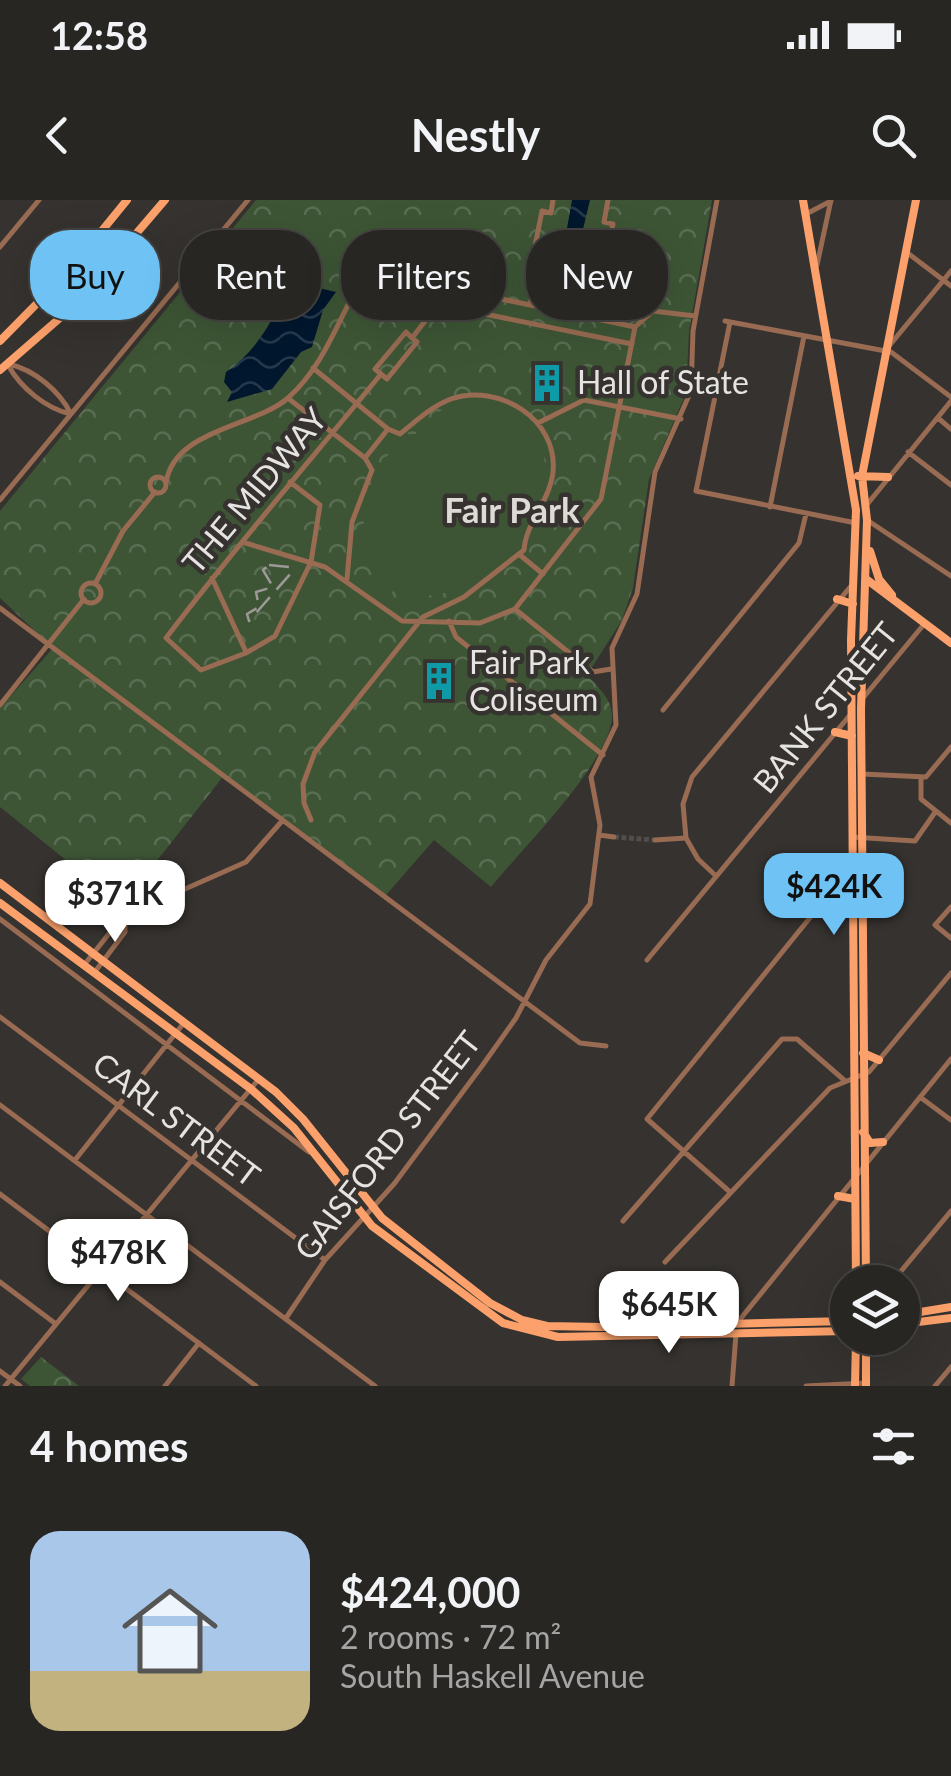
<!DOCTYPE html>
<html lang="en">
<head>
<meta charset="utf-8">
<style>
  body { margin:0; font-family:Lato,sans-serif; background:#343230; color:#f1f3f6; height:100vh; display:flex; flex-direction:column; font-size:38px; white-space:nowrap }
  * { box-sizing:border-box; margin:0 }
  p { font-size:32px; color:#a5a5a6 }
  .icon { flex:none; width:55px; height:55px; fill:none; stroke:currentColor; stroke-width:2; stroke-linecap:round; stroke-linejoin:round }
  .map { position:relative; height:1186px; overflow:hidden }
  .details { display:flex; flex-direction:column; background:#282623; flex:1 }
  .details>* { flex:none }
  .guide { position:absolute; left:30px; top:30px; width:892px; height:90px; display:flex; gap:20px }
  .buttons { position:absolute; left:830px; top:1065px; display:grid; gap:20px }
  .buttons a { display:grid; place-items:center; width:90px; height:90px; border-radius:50%; background:#282623; box-shadow:0 10px 40px #0002,0 0 0 2px #444341; font-size:50px }
  .price { position:absolute; translate:-50% -85px; padding:0 22px; border-radius:20px; background:#fff; color:#222; font-size:32px; line-height:65px; filter:drop-shadow(0 2px 5px #0008) }
  .price::after { content:''; position:absolute; left:50%; top:60px; width:30px; height:22px; margin-left:-15px; background:inherit; clip-path:polygon(0 0,100% 0,50% 100%) }
  .price.current { background:#6fc2f4; color:#111 }
  ul { padding:0; list-style:none }
  li { display:flex; align-items:center; gap:30px; height:250px; padding:0 30px }
  li span { display:grid; place-items:center; flex:none; width:280px; height:200px; border-radius:30px; color:#555 }
  li>.icon { margin-inline-start:auto }
  span .icon { width:120px; height:120px; fill:#fffc; stroke-width:1 }
  li b { font-size:42px }
  h2 { display:flex; justify-content:space-between; align-items:center; height:120px; padding:0 30px; font-size:42px }
  .tag { padding:0 35px; border-radius:40px; background:#282623; box-shadow:0 10px 40px #0002,0 0 0 2px #444341; font-size:35px; line-height:90px }
  .tag.current { background:#6fc2f4; color:#111 }
  .status { display:flex; justify-content:space-between; align-items:center; height:70px; padding:0 50px; background:#282623; direction:ltr }
  .status svg { height:28px; fill:currentColor }
  header { display:flex; justify-content:space-between; align-items:center; height:130px; padding:0 30px; background:#282623; font-size:45px; font-weight:700 }
  .map>svg:first-child { display:block }
  .park { fill:url(#park-crowns) }
  .pitch { fill:#3d5535 }
  .water { fill:url(#water-waves) }
  .lines { fill:none; stroke-linecap:round; stroke-linejoin:round }
  .minor-tunnel { stroke:#504d4a; stroke-width:5; stroke-dasharray:5 2.5; stroke-linecap:butt }
  .minor { stroke:#986b52; stroke-width:5 }
  .major { stroke:#fca16b; stroke-width:8 }
  .rail { stroke:#9c9997; stroke-width:2.5; stroke-dasharray:20 10; stroke-linecap:butt }
  .labels { text-anchor:middle; stroke-width:9; stroke-linejoin:round; paint-order:stroke }
  .poi-label { font-size:32px; fill:#e6e4e2; stroke:#35322f; text-anchor:start }
  .street-label { font-size:32px; fill:#e6e4e2; stroke:#35322f }
  .neighbourhood-label { font-size:35px; font-weight:bold; fill:#dedad6; stroke:#35322f }
</style>
</head>
<body>
<div class="status"><b>12:58</b><svg viewBox="0 0 49 12"><path d="M0 12V9h3v3zM5 12V6h3v6zM10 12V3h3v9zM15 12V0h3v12zM26 1h20v11H26zM47 4h2v5h-2z"/></svg></div>
<header><svg class="icon" aria-label="back" viewBox="0 0 24 24"><path d="M15 5l-7 7 7 7"/></svg>Nestly<svg class="icon" aria-label="search" viewBox="0 0 24 24"><circle cx="10" cy="10" r="6"/><path d="M15 15l6 6"/></svg></header>
<div class="map">
<svg width="951" height="1186" viewBox="0 0 951 1186">
  <defs>
    <pattern id="park-crowns" width="20" height="18" patternUnits="userSpaceOnUse" patternTransform="scale(2.5)"><rect width="20" height="18" fill="#3d5535"/><path d="M2 6a3 3 0 1 1 6 0M12 15a3 3 0 1 1 6 0" fill="none" stroke="#596d52"/></pattern>
    <pattern id="water-waves" width="16" height="10" patternUnits="userSpaceOnUse" patternTransform="scale(2.5)"><rect width="16" height="10" fill="#01172e"/><path d="M0 5q4-4 8 0t8 0" fill="none" stroke="#26394c"/></pattern>
  </defs>
  <rect width="100%" height="100%" fill="#35322f"/>
  <path class="park" d="M256 0H712L689 132 686 193 649 279 633 388 622 420 587 475C597 486 610 497 612 513 616 556 519 652 491 687L434 640 386 695 222 578 122 705 0 607V508L53 448 0 398V311Z
    M41 1157 79 1186H30L21 1179Z"/>
  <path class="pitch" d="M469 203C491 201 510 207 526 222 591 287 475 428 395 389L384 401 369 389 379 375C352 339 363 308 384 273L378 268 406 232 412 237 440 211Z"/>
  <path class="water" d="M572 0H590L568 92 556 90Z
    M306 85 336 92 323 110 312 147 301 152 272 189 227 202 232 192 224 182 226 172C248 158 267 131 277 109L293 112Z"/>
  <g class="lines">
    <path class="minor-tunnel" d="M614 637 655 640"/>
    <path class="minor" d="M806 14 831 1
      M405 42 444 76
      M0 47 39 0
      M905 51 951 86
      M817 65 831 0
      M424 96a20 20 0 1 1 40 0a20 20 0 1 1-40 0Z
      M463 91 635 127
      M530 104 546 48 535 46 542 11 551 13 553 0
      M460 109 632 144
      M587 117 596 57 606 59 613 24 604 22 608 0
      M725 121 891 152 951 197
      M730 122 696 291 856 323
      M412 138 406 132 375 169 387 179 417 142 412 138 432 112
      M889 146 951 71
      M9 164C34 170 59 190 71 214
      M8 165C20 187 46 209 71 214
      M313 168 388 229
      M289 199 365 258
      M938 218 951 229
      M538 223 584 200 681 219
      M908 252 951 285
      M150 285a8 8 0 1 1 16 0a8 8 0 1 1-16 0Z
      M290 282 320 305 311 362 275 436 246 453 201 470 166 438C235 347 309 262 381 174
      M166 283C174 229 255 227 288 198 336 155 345 89 387 43
      M0 300 248 0
      M770 307 804 136
      M865 307 951 201
      M867 320 951 376
      M242 342 325 367 402 421 480 423 515 409 593 472 611 469
      M520 355 543 374
      M212 378 246 452
      M81 393a10 10 0 1 1 20 0a10 10 0 1 1-20 0Z
      M95 384 123 331 155 292
      M0 408 580 843 606 846
      M515 409 601 299 635 127 653 111 695 116
      M449 421 456 437 603 555
      M863 498 925 423
      M0 505 84 399
      M663 510 799 343 806 314
      M862 574 926 577 951 547
      M921 578V599L951 623
      M311 620 304 603 303 584 315 552 423 417 464 397 524 350C526 322 550 301 553 272 558 218 498 183 451 199 432 206 416 221 400 234L388 229 365 258 372 270 352 322 347 379
      M599 635 614 637
      M852 637 915 641 936 611
      M686 638 683 604 692 577 851 386
      M655 640 686 638 698 659 716 676
      M951 707 935 725 951 738
      M0 719 309 952
      M647 760 850 515
      M84 765 116 725 151 704 246 662 282 621
      M94 773 125 732V724
      M0 817 325 1060
      M920 897 951 920
      M0 905 375 1186
      M75 960 183 824
      M730 992 647 919 817 709C830 687 835 676 863 676
      M0 994 256 1186
      M623 1021 782 839H797L844 880
      M665 1062 830 888 869 872 951 773
      M0 1082 56 1124
      M892 1082 951 1011
      M286 1118 325 1060 394 984 482 866 516 818 546 760 590 704 600 625 591 577 616 525 612 448 637 394 655 272 691 191 693 131 717 0
      M737 1123 951 859
      M0 1171 20 1186
      M5 1186 258 880
      M165 1186 199 1143
      M732 1186 736 1134
      M806 1186 866 1183
      M935 1186 951 1167"/>
    <path class="major" d="M803 0 856 310 851 440 856 1082
      M73 67 92 86
      M0 141 70 70 127 0
      M0 170 76 104 165 0
      M858 276 888 277
      M870 351 879 379 892 395
      M866 379 951 443
      M837 399 853 404
      M835 532 852 536
      M0 683 276 892 303 919 382 1018 490 1103 522 1120 547 1126 602 1127 848 1121
      M0 703 251 889 294 928 372 1026 503 1123 558 1137 848 1131
      M863 853 879 860
      M863 932 870 943 883 942
      M838 996 855 999
      M866 1082 861 509 867 320 862 276 916 0
      M902 1115 951 1107
      M902 1124 951 1118
      M866 1138V1186
      M855 1186 856 1138"/>
    <path class="rail" d="M269 365 290 367 292 372 249 421 247 414 259 407 256 392 273 387 263 370Z"/>
  </g>
  <defs>
    <g id="building-bare" transform="scale(3)"><path d="M-4-6H4V6H1V3H-1V6H-4ZM-2.5-4.3h1.7v1.8h-1.7ZM.8-4.3h1.7v1.8H.8ZM-2.5-1h1.7V.8h-1.7ZM.8-1h1.7V.8H.8Z" fill="#0f9aa8" stroke="#35322f" stroke-width="2.5" paint-order="stroke"/></g>
  </defs>
  <g fill-rule="evenodd">
    <use href="#building-bare" x="547" y="183"/>
    <use href="#building-bare" x="439" y="481"/>
  </g>
  <g class="labels">
    <g class="poi-label">
      <text x="577" y="194">Hall of State</text>
      <text x="469" y="474">Fair Park<tspan x="469" dy="37">Coliseum</tspan></text>
    </g>
    <g class="street-label">
      <text transform="translate(255 291) rotate(-50)" y="11">THE MIDWAY</text>
      <text transform="translate(826 508) rotate(-51)" y="11">BANK STREET</text>
      <text transform="translate(176 920) rotate(37)" y="11">CARL STREET</text>
      <text transform="translate(388 946) rotate(-52)" y="11">GAISFORD STREET</text>
    </g>
    <g class="neighbourhood-label">
      <text x="512" y="323">Fair Park</text>
    </g>
  </g>
</svg>
<div class="buttons">
<a><svg class="icon" aria-label="layers" viewBox="0 0 24 24"><path d="M12 4l9 5-9 5-9-5zM3 14l9 5 9-5"/></svg></a>
</div>
<b class="price current" style="left:834px;top:738px">$424K</b>
<b class="price" style="left:115px;top:745px">$371K</b>
<b class="price" style="left:118px;top:1104px">$478K</b>
<b class="price" style="left:669px;top:1156px">$645K</b>
<div class="guide">
<a class="tag current">Buy</a>
<a class="tag">Rent</a>
<a class="tag">Filters</a>
<a class="tag">New</a>
</div>
</div>
<section class="details">
<h2>4 homes<svg class="icon" aria-label="filters" viewBox="0 0 24 24"><path d="M4 7h16M4 17h16"/><circle cx="9" cy="7" r="2"/><circle cx="15" cy="17" r="2"/></svg></h2>
<ul>
<li><span style="background:linear-gradient(#a9c7e8 70%,#c2b280 0)"><svg class="icon" aria-label="home" viewBox="0 0 24 24"><path d="M3 11l9-7 9 7M6 9v11h12V9"/></svg></span><div><b>$424,000</b><p>2 rooms · 72 m²</p><p>South Haskell Avenue</p></div></li>
</ul>
</section>
</body>
</html>
